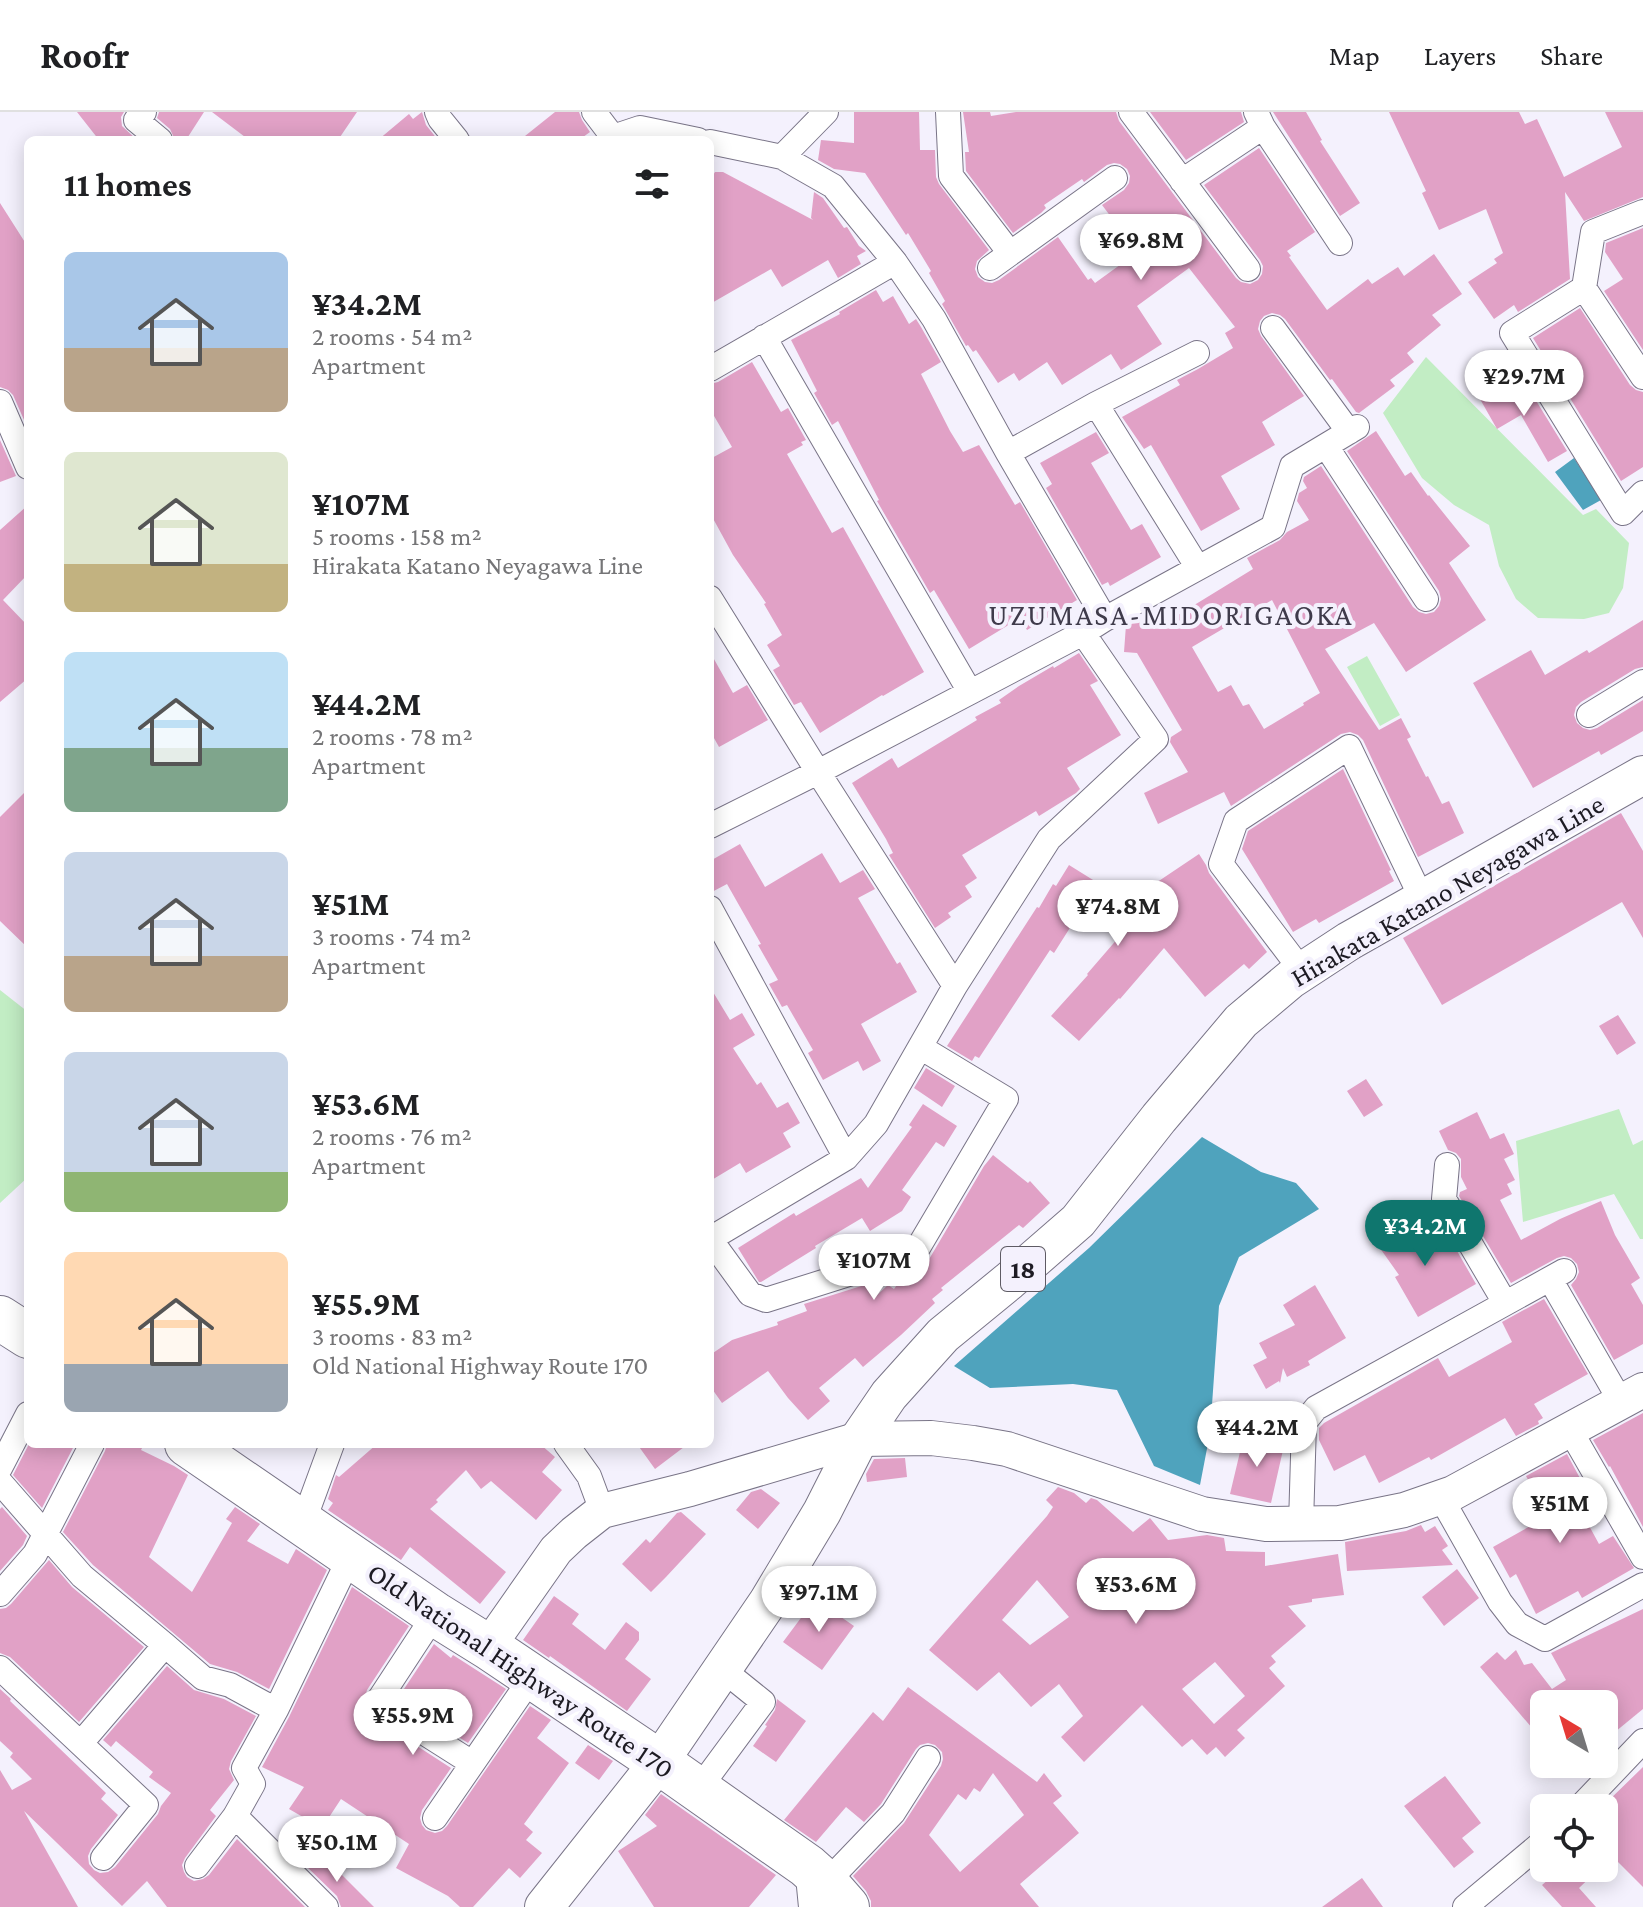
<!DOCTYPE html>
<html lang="en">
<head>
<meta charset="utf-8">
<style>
  body { margin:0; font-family:"Crimson Pro",serif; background:#f6f6f6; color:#202124; height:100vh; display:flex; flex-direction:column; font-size:30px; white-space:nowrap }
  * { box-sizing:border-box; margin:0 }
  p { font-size:26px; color:#757577 }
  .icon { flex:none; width:44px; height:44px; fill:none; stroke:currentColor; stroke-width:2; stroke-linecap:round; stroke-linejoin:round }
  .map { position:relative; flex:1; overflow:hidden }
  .panel { position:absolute; left:24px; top:24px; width:690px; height:1312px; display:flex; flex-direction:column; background:#fff; border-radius:12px; box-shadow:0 4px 20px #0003 }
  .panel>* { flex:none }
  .needle { width:52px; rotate:322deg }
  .tools { position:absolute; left:1530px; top:1578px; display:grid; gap:16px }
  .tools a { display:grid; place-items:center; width:88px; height:88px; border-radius:12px; background:#fff; box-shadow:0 4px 20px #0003; font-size:40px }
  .price { position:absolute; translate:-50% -68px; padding:0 18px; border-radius:28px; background:#fff; color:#222; font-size:26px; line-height:52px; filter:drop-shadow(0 2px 4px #0008) }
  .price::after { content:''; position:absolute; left:50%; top:48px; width:24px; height:18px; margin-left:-12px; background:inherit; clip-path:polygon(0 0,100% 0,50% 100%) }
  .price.on { background:#0f766e; color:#fff }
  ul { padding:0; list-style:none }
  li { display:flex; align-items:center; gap:24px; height:200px; padding:0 40px }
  li span { display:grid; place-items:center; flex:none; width:224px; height:160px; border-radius:12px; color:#555 }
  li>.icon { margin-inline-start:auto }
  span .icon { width:96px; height:96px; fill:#fffc; stroke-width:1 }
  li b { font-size:34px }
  h2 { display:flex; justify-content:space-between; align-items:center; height:96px; padding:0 40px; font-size:34px }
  header { display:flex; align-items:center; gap:48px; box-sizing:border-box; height:112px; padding:0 40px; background:#fff; border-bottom:2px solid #e0e0e0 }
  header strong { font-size:38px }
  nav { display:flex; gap:44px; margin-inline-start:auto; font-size:28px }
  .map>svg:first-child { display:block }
  .green { fill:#c2edc4 }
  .water { fill:#4fa3bd }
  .building { fill:#e1a1c6; fill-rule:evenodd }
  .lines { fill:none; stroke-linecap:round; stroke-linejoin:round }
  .street-casing { stroke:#797487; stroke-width:26 }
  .secondary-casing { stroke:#797487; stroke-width:36 }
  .primary-casing { stroke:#797487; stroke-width:40 }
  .highway-casing { stroke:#797487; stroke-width:46 }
  .street { stroke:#fff; stroke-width:24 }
  .secondary { stroke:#fff; stroke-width:34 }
  .primary { stroke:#fff; stroke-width:38 }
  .highway { stroke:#fff; stroke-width:44 }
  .labels { text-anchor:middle; stroke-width:8; stroke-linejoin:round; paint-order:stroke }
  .shield { fill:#f4f1fd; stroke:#5e5b64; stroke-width:2 }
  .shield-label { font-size:26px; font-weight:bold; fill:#1d1b23 }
  .street-label { font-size:28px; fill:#1d1b23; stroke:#f4f1fd }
  .neighbourhood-label { font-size:30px; letter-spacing:2px; fill:#3f3b4b; stroke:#f4f1fd }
</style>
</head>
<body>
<header>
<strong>Roofr</strong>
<nav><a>Map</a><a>Layers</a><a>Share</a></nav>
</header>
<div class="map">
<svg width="1643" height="1795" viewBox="0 0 1643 1795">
  <rect width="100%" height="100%" fill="#f4f1fd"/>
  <path class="green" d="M1426 245 1583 403 1596 397 1629 431 1623 476 1609 501 1584 507 1538 506 1516 487 1499 454 1489 413 1454 393 1422 366 1383 301Z
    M1367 544 1400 603 1380 614 1347 555Z
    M0 878 28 900V1065L0 1091Z
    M1619 997 1633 1033 1643 1028V1127H1640L1614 1082 1523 1110 1516 1029Z"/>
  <path class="water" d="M1574 346 1601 388 1583 398 1555 360Z
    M1202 1025 1261 1060 1296 1071 1319 1097 1239 1145 1219 1194 1210 1321 1200 1373 1154 1354 1117 1278 1073 1272 990 1276 954 1254 1089 1136Z"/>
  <path class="building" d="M77 0H124L121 5 122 14 137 28H99Z
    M159 0H204L186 28H175L170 17 157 6Z
    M212 0H357L338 28H249Z
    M422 0 426 13 438 28H378L409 2 413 7Z
    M555 0H579L582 8 590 20 579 28H520Z
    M854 0H919L920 38H935L936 65 939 72 989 138 977 149 975 157 978 165 985 170 992 171 999 168 1058 125 1088 168 1091 166 1095 171 1135 142 1128 132 1130 130 1102 93 1124 78 1129 71 1130 64 1127 57 1120 52 1114 51 1107 53 1084 70 1082 67 1044 93 1046 96 1041 101 1013 121 966 59 965 40H969L963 0H990L991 4 1016 0H1116L1119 9 1236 166 1241 170 1250 172 1258 168 1262 162 1263 154 1260 148 1204 73 1259 36 1315 120 1287 139 1291 144 1289 145 1327 198 1368 167 1372 172 1398 155 1404 164 1434 142 1462 182 1432 203 1441 213 1407 241 1414 250 1390 268 1395 274 1359 301 1356 300 1332 267 1330 268 1285 207 1280 203 1272 201 1264 204 1260 209 1258 217 1261 224 1304 284 1262 310 1275 333 1221 364 1240 397 1201 419 1151 333 1144 337 1122 305 1180 273 1177 268 1198 257 1233 236 1225 221 1235 215 1189 156 1137 194 1162 232 1121 258 1111 242 1062 273 1047 250 1019 269 1014 261 998 271 976 238 973 240 968 233 966 234 942 192 945 189 929 161 931 159 908 121 906 123 865 61 834 57 818 48 821 28 854 31Z
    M1150 0H1241L1244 10 1186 48Z
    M1273 0H1306L1322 28 1320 29 1360 91 1340 104Z
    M1389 0H1519L1525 12 1537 7 1564 65 1622 35 1605 0H1643V85L1584 109 1565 80 1570 167 1518 200 1514 193 1494 207 1468 170 1497 151 1494 147 1503 141 1486 97 1439 118 1422 81 1426 79Z
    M715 60H723L813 108 811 106 814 80 823 86 844 116 847 115 859 134 866 139 857 144 861 152 838 166 828 148 782 175 771 157 710 192V68Z
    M0 91 28 135V317L13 283 8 278 0 275Z
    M1643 116V238L1604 179 1623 167 1605 140 1606 131Z
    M876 178 883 190 893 184 909 212 916 207 921 215 941 250 921 262 950 319 963 340 979 333 1015 393 1020 390 1077 488 1027 518 1020 506 969 537 934 478 930 481 877 389 879 388 838 309 832 313 814 281 817 279 791 228 840 202 839 200Z
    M1580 196 1630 273 1636 278 1643 280V355L1621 369 1533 226Z
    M752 250 781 300 788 296 806 328 801 330 803 333 787 342 832 421 843 415 924 560 883 584 882 583 820 621 801 590 794 593 773 558 780 554 767 533 782 523 764 492 766 491 733 443 710 401V347L732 335 710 297V272L718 270Z
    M1504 274 1510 284 1527 274 1567 339 1548 350 1521 303 1497 317 1480 287Z
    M1376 319 1405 364 1411 360 1428 384 1429 383 1470 434 1449 451 1486 508 1406 560 1374 511 1325 537 1379 618 1401 606 1411 625 1407 627 1426 665 1428 664 1442 692 1449 689 1464 721 1418 745 1363 628 1358 623 1350 620 1341 622 1231 694 1224 680 1158 712 1144 681 1188 660 1170 630 1171 625 1182 618 1137 541 1124 540 1126 513 1133 509 1165 511 1253 457 1247 446 1280 428 1287 420 1309 408 1297 389 1299 381 1307 376 1303 369 1304 365 1321 354 1413 495 1419 500 1426 502 1434 500 1439 494 1441 487 1439 479 1347 339ZM1272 488 1320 581 1303 591 1304 593 1264 617 1249 592 1243 594 1231 573 1218 580 1192 535Z
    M1096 320 1109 341 1091 351 1131 418 1142 412 1161 445 1110 474 1108 470 1102 473 1046 376 1052 372 1040 351Z
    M0 328 16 364 0 370Z
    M28 393V462L3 488 28 514V566L0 590V418Z
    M1643 508V555L1635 557 1581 590 1576 595 1574 603 1577 611 1583 616 1590 618 1597 616 1643 588V619L1601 643 1599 639 1533 676 1473 571 1531 538 1545 563 1587 538 1589 541Z
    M710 540 733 581 747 573 768 608 719 635 710 619Z
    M1079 541 1098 569 1090 573 1121 623 1067 656 1080 677 1076 681 1039 704 1036 699 962 743 977 766 965 774 972 785 948 801 951 805 935 816 889 743 893 741 886 727 852 671 892 646 898 656 977 608 975 605 1001 591 999 588 1019 574 1053 554 1054 556Z
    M1343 657 1391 758 1389 759 1394 769 1319 811 1316 807 1293 820 1242 737 1248 719Z
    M28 677V836L0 809V705Z
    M1621 701 1643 739V826L1622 790 1442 893 1403 826Z
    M740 732 765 775 822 741 840 771 863 758 875 777 858 786 897 852 900 850 917 880 861 912 881 949 863 959 858 949 823 968 808 941 813 938 787 893 782 895 769 872 778 868 758 833 761 832 727 772 710 781V749Z
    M1199 742 1206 753 1209 761 1267 840 1249 857 1244 852 1205 885 1164 836 1120 887 1119 886 1079 929 1051 904 1088 863 1087 862 1125 818 1087 792 1075 812 1073 811 1054 841 1050 838 979 946 975 944 972 949 947 934 1037 795 1039 796 1053 772 1056 774 1069 753 1130 791 1129 789Z
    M710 875 730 908 742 901 755 923 733 936 757 973 761 970 777 996 788 990 800 1011 783 1021 791 1035 746 1061 740 1051 710 1069Z
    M1618 903 1636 931 1617 943 1599 914Z
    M926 956 955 974 942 995 914 976Z
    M1366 967 1383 993 1364 1005 1347 979Z
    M923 992 957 1014 944 1035 936 1030 902 1078 911 1085 902 1099 870 1119 862 1106 815 1134 816 1136 761 1170H759L738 1136 794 1101 796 1104 861 1066 868 1076 912 1015 909 1013Z
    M1477 1000 1490 1027 1504 1021 1514 1042 1504 1047 1515 1068 1507 1072 1512 1082 1500 1088 1521 1128 1560 1107 1601 1089 1615 1123 1640 1166 1631 1172 1643 1193V1232L1614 1248 1571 1173 1576 1167 1579 1160 1577 1152 1571 1146 1564 1144 1557 1146 1511 1171 1459 1084 1460 1080 1467 1077 1461 1065V1047L1456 1041 1448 1038 1439 1019Z
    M993 1043 1028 1071 1030 1069 1050 1091 1023 1116 1019 1113 941 1176 943 1178 932 1187 935 1191 901 1223 863 1255 855 1246 819 1276 830 1289 808 1308 788 1286 768 1259 722 1291 710 1274V1243L732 1228 778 1213 777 1210 807 1199 804 1192 874 1170 877 1183 888 1173 894 1177 907 1159 920 1155 928 1149 984 1054Z
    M1417 1105 1440 1140 1453 1132 1476 1172 1418 1205 1395 1165 1399 1163 1377 1132Z
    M1315 1173 1346 1226 1308 1249 1310 1253 1287 1265 1283 1256 1280 1271 1279 1269 1266 1277 1253 1253 1267 1246 1259 1231 1295 1213 1283 1193Z
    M1544 1187 1588 1262 1534 1292 1543 1306 1538 1309 1539 1312 1516 1324 1505 1306 1431 1348 1429 1345 1379 1371 1365 1343 1334 1359 1319 1328V1316L1324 1311 1438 1246 1449 1265 1512 1230 1502 1210Z
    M1643 1301V1415L1610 1354 1609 1355 1593 1328Z
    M1245 1319 1268 1325 1267 1334 1283 1338 1271 1391 1230 1382Z
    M29 1332H75L42 1396 13 1363Z
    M107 1332H144L141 1338 174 1354 188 1363 149 1445 192 1480 232 1411 226 1407 235 1395 260 1412 247 1429 288 1452 296 1437 327 1458 269 1577 237 1560 210 1552 93 1453 63 1420 105 1339Z
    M377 1332H540L555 1345 542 1360 562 1378 536 1408 491 1369 481 1377 466 1358 436 1388 438 1390 430 1397 506 1460 480 1492 410 1435 401 1448 328 1398 333 1391 328 1387 336 1363 339 1365Z
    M637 1332H688L655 1357Z
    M1567 1342 1582 1370 1569 1377 1599 1432 1613 1424 1634 1456 1582 1486 1578 1479 1536 1502 1516 1462 1510 1466 1493 1435 1548 1404 1526 1364Z
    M905 1346 907 1365 867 1370 866 1362 874 1347Z
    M1058 1375 1074 1381 1086 1391 1091 1386 1097 1388 1133 1420 1150 1406 1168 1428 1207 1423 1224 1426 1226 1439 1265 1440V1454L1338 1442 1344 1483 1312 1487V1490L1288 1494 1306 1514 1271 1544 1276 1550 1269 1556 1285 1574 1237 1618 1245 1626 1225 1645 1216 1635 1207 1643 1192 1627 1182 1635 1142 1593 1084 1650 1061 1625 1083 1604 1059 1572 1031 1595 999 1560 977 1579 929 1538 1047 1404 1053 1395 1046 1388ZM1037 1468 1069 1505 1030 1533 1002 1508ZM1215 1550 1245 1584 1214 1612 1182 1577Z
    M761 1377 780 1391 758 1417 736 1398 751 1380Z
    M2 1395 27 1424 23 1433 0 1459V1397Z
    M681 1400 706 1422 666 1465 651 1480 622 1452 646 1427 650 1431 677 1401Z
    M1421 1413 1425 1420 1435 1414 1448 1434 1442 1438 1453 1453 1347 1459 1345 1430 1406 1419Z
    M49 1448 72 1475 144 1535 79 1610 10 1545 0 1541V1497L6 1496 11 1492Z
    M1457 1457 1479 1486 1444 1514 1422 1485Z
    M352 1475 409 1514 367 1578 365 1586 366 1592 371 1598 380 1601 386 1600 392 1595 434 1532 451 1546 453 1543 506 1577 468 1631 416 1598 410 1596 403 1597 396 1604 394 1610 395 1617 400 1623 451 1656 422 1698 420 1706 422 1713 426 1718 435 1721 442 1719 447 1714 530 1594 551 1608 537 1626 569 1651 524 1712 533 1720 526 1728 542 1741 520 1766 509 1756 473 1795H460L448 1784 396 1756 409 1732 341 1687 322 1716 289 1697 304 1675 262 1655 289 1605Z
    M554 1484 579 1502 572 1512 605 1538 626 1510 639 1520V1528L625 1547 651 1567 627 1599 550 1544 549 1546 523 1528Z
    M815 1487 854 1514 822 1558 783 1530Z
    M1643 1497V1597L1604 1629V1592H1544V1630L1480 1555 1497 1540 1505 1548 1516 1538 1524 1553 1532 1551 1552 1577 1566 1568 1551 1541Z
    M167 1554 194 1578 224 1587 256 1604 231 1649 229 1657 234 1668 210 1698 216 1704 185 1746 182 1753 184 1760 187 1765 194 1769 203 1767 209 1763 237 1727 305 1795H167L147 1769 122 1794 24 1699 78 1795H0V1658L12 1678 32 1667 10 1645 13 1641 0 1629V1577L11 1587 10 1589 106 1681 101 1687 118 1703 91 1737 88 1744 89 1752 94 1758 100 1761 108 1760 115 1755 158 1702 161 1694 171 1681 149 1665 153 1660 116 1629 111 1635 103 1628Z
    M908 1575 1037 1670 1044 1661 1062 1684 1053 1691 1079 1721 1020 1772 1039 1795H871V1789L866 1779 853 1764 904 1711 941 1654 943 1647 942 1640 935 1633 928 1631 920 1633 916 1637 881 1692 864 1710 846 1695 816 1730 784 1708 873 1600 883 1609ZM993 1661 1024 1703 960 1760 929 1723 958 1682 966 1688 974 1676 980 1680Z
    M777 1587 806 1609 776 1650 753 1634 767 1614 765 1613 775 1598Z
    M588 1633 613 1649 599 1668 575 1651Z
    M1643 1655V1775L1604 1736V1693Z
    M1445 1664 1481 1711 1462 1726 1474 1740 1454 1756 1404 1694Z
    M661 1682 776 1763 749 1795H654L618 1739 657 1714 645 1703Z
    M320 1741 374 1795H341L337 1784 306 1754Z
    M1562 1756H1600L1579 1776 1596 1795H1562L1542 1773Z
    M1362 1766 1383 1795H1322Z"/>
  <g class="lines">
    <g class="street-casing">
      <path id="street" d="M144 0 136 8 160 28
        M437 0 440 7 457 28
        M594 0 613 25 640 16 698 28
        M948 0 951 64 1010 141
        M1131 0 1248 157
        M1256 0 1263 15 1340 131
        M710 30 782 45 833 74 895 150
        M782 45 826 0
        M1182 69 1263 15
        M1643 100 1593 120 1584 176 1643 265
        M990 156 1115 66
        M1584 176 1512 221 1623 401 1643 381
        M1273 216 1349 320
        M764 225 970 580
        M710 257 895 150 934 207 1008 341 1105 507
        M0 290 28 355
        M1096 292 1198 456
        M1326 334 1426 487
        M1008 341 1096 292 1197 241
        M710 486 818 660 955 874
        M1589 603 1643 570
        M710 714 818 660 1083 521 1105 507 1273 415 1292 354 1357 315
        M710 796 846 1046
        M1302 859 1221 752 1236 709 1349 635 1422 787
        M1447 1053 1444 1087 1505 1191
        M710 1127 846 1046 876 1012 955 874 1049 727 1156 627 1083 521
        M710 1127 750 1182 766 1188 915 1141 1006 987 920 935
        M1550 1167 1621 1290
        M1570 1318 1643 1445
        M566 1332 589 1364 602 1399
        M0 1356 28 1302
        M0 1370 82 1464 165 1533 203 1566 230 1573 276 1598
        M1440 1384 1500 1490 1517 1512 1545 1527 1643 1473
        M303 1411 332 1332
        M1301 1412 1304 1311 1316 1296 1564 1159
        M0 1482 35 1442 92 1332
        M0 1556 146 1693 103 1746
        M380 1586 435 1502
        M409 1611 472 1651
        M81 1631 165 1533
        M698 1678 763 1590 722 1557
        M1579 1696 1643 1629
        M235 1704 326 1795
        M435 1706 532 1565
        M197 1754 235 1704 253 1672 244 1656 276 1598 351 1443
        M807 1754 811 1795
        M826 1771 893 1701 928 1646
        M1465 1795 1544 1729"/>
    </g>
    <g class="secondary-casing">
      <path id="secondary" d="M488 1535 556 1438 574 1421 602 1399 690 1377 859 1327 931 1326 973 1331 1007 1337 1202 1402 1266 1412 1340 1411 1404 1398 1453 1381 1643 1278"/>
    </g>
    <g class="primary-casing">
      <path id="primary" d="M544 1795 659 1650 768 1490 822 1400 859 1327 889 1283 943 1223 1009 1169 1078 1109 1159 1006 1241 909 1291 867 1349 829 1643 663"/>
    </g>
    <g class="highway-casing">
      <path id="highway" d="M0 1206 28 1224
        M187 1332 435 1502 488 1535 659 1650 807 1754 826 1771 847 1795"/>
    </g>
    <use href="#street" class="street"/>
    <use href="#secondary" class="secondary"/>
    <use href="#primary" class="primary"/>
    <use href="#highway" class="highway"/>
  </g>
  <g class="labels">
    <rect class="shield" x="1001" y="1135" width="44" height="44" rx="6"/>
    <g class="shield-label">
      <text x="1023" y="1166">18</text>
    </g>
    <g class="street-label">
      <text transform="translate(1447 778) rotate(-30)" y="10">Hirakata Katano Neyagawa Line</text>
      <text transform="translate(521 1558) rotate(34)" y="10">Old National Highway Route 170</text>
    </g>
    <g class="neighbourhood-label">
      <text x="1171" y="513">UZUMASA-MIDORIGAOKA</text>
    </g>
  </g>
</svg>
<div class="tools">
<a><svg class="needle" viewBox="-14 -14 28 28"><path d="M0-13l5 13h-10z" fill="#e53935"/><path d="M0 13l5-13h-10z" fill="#757577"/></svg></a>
<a><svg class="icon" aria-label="locate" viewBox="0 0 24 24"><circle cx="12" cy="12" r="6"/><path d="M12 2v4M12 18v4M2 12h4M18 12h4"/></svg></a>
</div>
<b class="price" style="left:1141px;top:170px">¥69.8M</b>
<b class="price" style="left:1524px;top:306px">¥29.7M</b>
<b class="price" style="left:1118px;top:836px">¥74.8M</b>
<b class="price on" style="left:1425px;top:1156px">¥34.2M</b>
<b class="price" style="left:874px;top:1190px">¥107M</b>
<b class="price" style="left:1257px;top:1357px">¥44.2M</b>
<b class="price" style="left:1560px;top:1433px">¥51M</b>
<b class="price" style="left:1136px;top:1514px">¥53.6M</b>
<b class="price" style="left:819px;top:1522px">¥97.1M</b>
<b class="price" style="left:413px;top:1645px">¥55.9M</b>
<b class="price" style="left:337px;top:1772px">¥50.1M</b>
<section class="panel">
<h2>11 homes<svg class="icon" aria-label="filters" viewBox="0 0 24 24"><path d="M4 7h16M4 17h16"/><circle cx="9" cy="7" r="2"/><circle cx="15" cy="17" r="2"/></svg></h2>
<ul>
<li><span style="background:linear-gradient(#a9c7e8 60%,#b9a48a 0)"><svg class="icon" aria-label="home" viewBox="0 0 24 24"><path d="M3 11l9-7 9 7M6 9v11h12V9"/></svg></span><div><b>¥34.2M</b><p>2 rooms · 54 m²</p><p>Apartment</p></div></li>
<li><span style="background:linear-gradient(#dfe7d0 70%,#c2b280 0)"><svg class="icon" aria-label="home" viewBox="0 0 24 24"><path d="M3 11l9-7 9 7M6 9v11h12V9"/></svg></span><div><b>¥107M</b><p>5 rooms · 158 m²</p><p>Hirakata Katano Neyagawa Line</p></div></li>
<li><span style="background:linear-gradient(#bfe0f5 60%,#7fa58c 0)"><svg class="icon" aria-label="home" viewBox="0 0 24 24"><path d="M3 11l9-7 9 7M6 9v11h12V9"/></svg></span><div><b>¥44.2M</b><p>2 rooms · 78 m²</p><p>Apartment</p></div></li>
<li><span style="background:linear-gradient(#c9d6e8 65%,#b9a48a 0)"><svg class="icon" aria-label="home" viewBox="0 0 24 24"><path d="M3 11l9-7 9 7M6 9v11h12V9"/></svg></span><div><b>¥51M</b><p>3 rooms · 74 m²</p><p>Apartment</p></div></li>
<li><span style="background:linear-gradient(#c9d6e8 75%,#8fb573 0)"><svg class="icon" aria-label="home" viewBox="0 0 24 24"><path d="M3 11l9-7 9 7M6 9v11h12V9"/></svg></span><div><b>¥53.6M</b><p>2 rooms · 76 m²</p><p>Apartment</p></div></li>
<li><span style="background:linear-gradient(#ffd9b3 70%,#9aa5b1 0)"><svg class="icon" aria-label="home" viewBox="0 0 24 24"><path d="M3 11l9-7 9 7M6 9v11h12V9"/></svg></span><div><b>¥55.9M</b><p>3 rooms · 83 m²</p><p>Old National Highway Route 170</p></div></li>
</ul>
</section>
</div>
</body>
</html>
